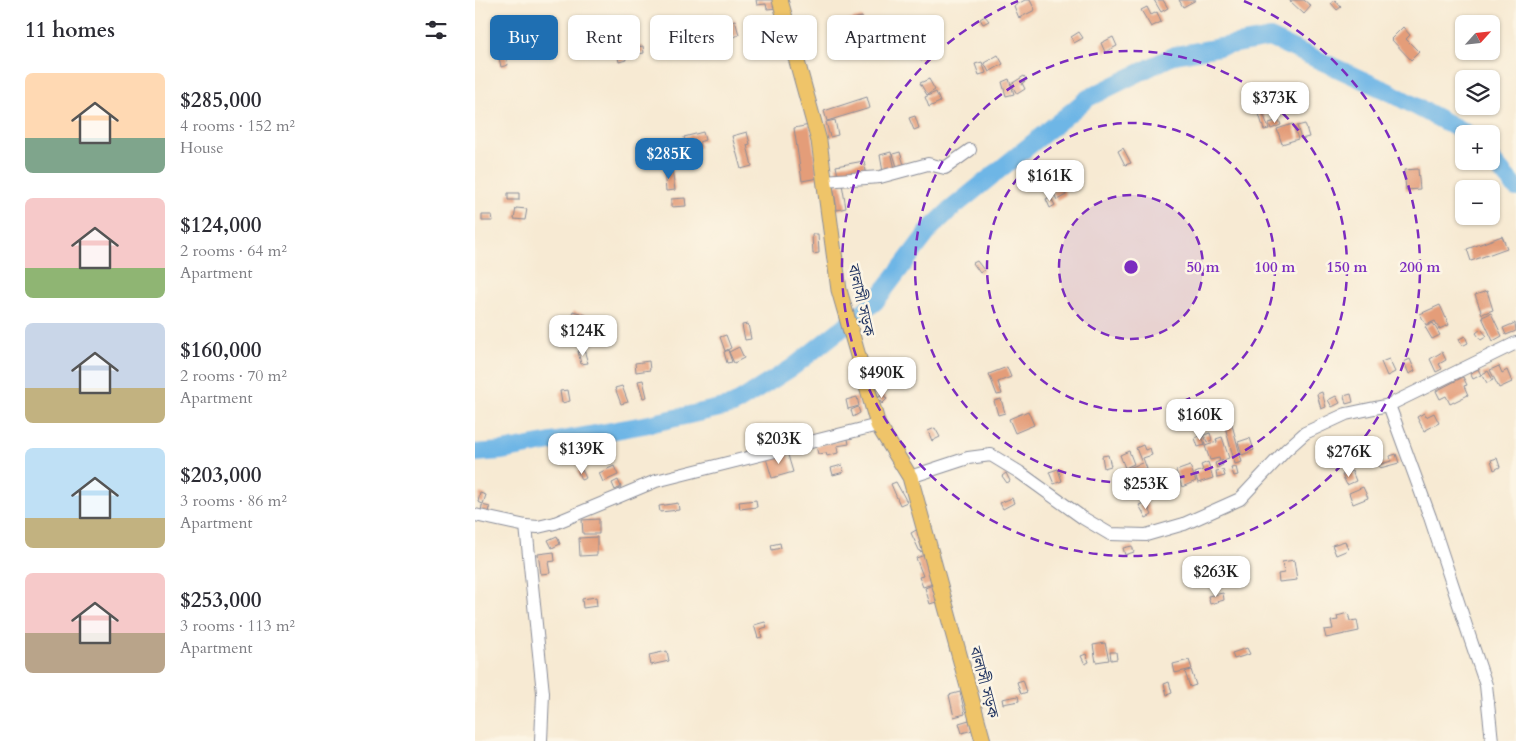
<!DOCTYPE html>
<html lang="en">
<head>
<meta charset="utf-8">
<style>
  body { margin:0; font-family:Cardo,"Noto Serif Bengali",serif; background:#f2f2f3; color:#2b2b33; height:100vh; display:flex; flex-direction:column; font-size:19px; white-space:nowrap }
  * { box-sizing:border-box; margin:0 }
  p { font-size:16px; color:#7c7c81 }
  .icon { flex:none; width:28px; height:28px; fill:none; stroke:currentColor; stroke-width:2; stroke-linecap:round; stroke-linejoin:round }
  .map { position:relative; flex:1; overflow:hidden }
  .drawer { display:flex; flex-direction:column; background:#fff; width:475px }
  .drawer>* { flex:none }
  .guide { position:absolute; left:15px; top:15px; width:475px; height:45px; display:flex; gap:10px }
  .needle { width:32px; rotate:63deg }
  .buttons { position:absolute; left:980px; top:15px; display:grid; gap:10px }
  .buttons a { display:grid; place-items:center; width:45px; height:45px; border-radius:8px; background:#fff; box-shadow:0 1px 4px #0004; font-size:25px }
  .price { position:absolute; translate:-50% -42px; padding:0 11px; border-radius:10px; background:#fff; color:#222; font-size:16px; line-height:32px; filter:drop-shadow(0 1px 2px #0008) }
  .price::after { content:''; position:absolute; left:50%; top:30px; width:15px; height:11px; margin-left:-8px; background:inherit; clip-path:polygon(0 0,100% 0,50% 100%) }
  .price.selected { background:#1f6fb2; color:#fff }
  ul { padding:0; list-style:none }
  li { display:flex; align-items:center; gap:15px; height:125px; padding:0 25px }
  li span { display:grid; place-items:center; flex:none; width:140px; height:100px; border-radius:8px; color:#555 }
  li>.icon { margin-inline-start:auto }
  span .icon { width:60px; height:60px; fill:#fffc; stroke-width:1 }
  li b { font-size:21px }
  h2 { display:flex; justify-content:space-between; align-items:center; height:60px; padding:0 25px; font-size:21px }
  .tag { padding:0 18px; border-radius:8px; background:#fff; box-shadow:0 1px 4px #0004; font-size:18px; line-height:45px }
  .tag.selected { background:#1f6fb2; color:#fff }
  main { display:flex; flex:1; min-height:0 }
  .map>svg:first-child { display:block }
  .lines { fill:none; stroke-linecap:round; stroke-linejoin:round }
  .river { stroke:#6eb6e6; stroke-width:18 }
  .building { fill:#e49d79 }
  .minor-casing { stroke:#898c98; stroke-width:14 }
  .major-casing { stroke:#898c98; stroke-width:17 }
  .minor { stroke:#fff; stroke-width:12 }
  .major { stroke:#efc469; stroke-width:15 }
  .ring { fill:none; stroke:#7b2cbf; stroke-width:2.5; stroke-dasharray:9 6 }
  .labels { text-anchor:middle; stroke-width:5; stroke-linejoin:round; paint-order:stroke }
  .street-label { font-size:16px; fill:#1b2f5e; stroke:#fcf5e5 }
  .centre { fill:#7b2cbf; stroke:#fcf5e5; stroke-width:2.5 }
  .ring-label { font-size:15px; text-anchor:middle; font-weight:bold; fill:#7b2cbf; stroke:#fcf5e5; stroke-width:5; stroke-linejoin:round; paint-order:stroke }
</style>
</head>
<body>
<main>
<section class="drawer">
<h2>11 homes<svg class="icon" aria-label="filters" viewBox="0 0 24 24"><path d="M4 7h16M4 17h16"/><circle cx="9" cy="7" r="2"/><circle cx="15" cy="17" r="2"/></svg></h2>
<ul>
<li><span style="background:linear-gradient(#ffd9b3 65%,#7fa58c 0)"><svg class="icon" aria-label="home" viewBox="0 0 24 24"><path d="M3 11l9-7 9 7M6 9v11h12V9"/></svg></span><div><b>$285,000</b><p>4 rooms · 152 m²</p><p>House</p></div></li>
<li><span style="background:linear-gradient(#f6c9c9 70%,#8fb573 0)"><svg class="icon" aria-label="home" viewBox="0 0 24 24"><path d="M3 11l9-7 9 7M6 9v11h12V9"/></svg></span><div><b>$124,000</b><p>2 rooms · 64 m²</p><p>Apartment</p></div></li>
<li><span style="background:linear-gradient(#c9d6e8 65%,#c2b280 0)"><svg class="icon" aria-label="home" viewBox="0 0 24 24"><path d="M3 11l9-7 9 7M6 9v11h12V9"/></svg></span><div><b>$160,000</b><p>2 rooms · 70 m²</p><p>Apartment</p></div></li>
<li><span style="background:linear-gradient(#bfe0f5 70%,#c2b280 0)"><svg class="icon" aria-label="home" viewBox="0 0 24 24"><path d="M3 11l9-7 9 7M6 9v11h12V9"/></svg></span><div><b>$203,000</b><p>3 rooms · 86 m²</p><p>Apartment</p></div></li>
<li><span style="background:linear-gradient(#f6c9c9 60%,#b9a48a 0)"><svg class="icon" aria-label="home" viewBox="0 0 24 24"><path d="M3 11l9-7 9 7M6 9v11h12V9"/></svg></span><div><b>$253,000</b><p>3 rooms · 113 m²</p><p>Apartment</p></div></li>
</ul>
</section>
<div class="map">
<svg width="1041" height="741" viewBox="0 0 1041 741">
  <rect width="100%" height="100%" fill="#fcf5e5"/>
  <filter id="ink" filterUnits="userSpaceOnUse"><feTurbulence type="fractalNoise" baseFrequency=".02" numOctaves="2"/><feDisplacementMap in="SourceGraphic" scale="10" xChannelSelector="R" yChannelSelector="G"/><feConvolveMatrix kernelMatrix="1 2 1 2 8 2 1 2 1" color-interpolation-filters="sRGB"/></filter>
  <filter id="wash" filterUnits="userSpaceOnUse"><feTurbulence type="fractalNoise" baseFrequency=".0096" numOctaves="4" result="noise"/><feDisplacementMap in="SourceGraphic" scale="20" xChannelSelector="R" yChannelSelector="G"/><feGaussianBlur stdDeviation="1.12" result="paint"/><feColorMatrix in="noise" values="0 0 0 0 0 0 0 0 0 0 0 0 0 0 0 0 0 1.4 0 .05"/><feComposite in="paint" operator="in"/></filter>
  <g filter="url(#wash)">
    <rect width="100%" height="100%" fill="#f7ead3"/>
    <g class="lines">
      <path class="river" d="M1016 159 1041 188
        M0 453 27 451 174 424 258 405 318 367 400 302 457 227 475 210 613 98 700 55 795 38 912 91 993 134"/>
    </g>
    <g id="blocks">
      <path class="building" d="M281 0H300L302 8 292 9 291 4 282 5Z
        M550 0H555L560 10 544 18 539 6Z
        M679 0H688L693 8 686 12Z
        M704 0H721L708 7Z
        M814 0H829L836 6 829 14Z
        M860 0 866 7 862 10 856 3Z
        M672 7 676 15 682 12 686 22 676 27 666 10Z
        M510 16 514 21 508 24 505 19Z
        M387 17 390 34 373 37 370 21Z
        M236 19 240 33 230 35 231 38 221 41 222 43 230 39 235 50 226 54 222 43 212 48 202 26 213 21 221 41 217 24Z
        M260 20 264 35 256 38 251 23Z
        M51 25 55 38 49 39 45 27Z
        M251 27 252 46H244L243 28Z
        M928 27 935 35 931 39 944 52 936 60 916 39Z
        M604 32 608 38 599 43 596 37Z
        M638 37 642 46 630 52 626 43Z
        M448 41 453 49 445 53 440 45Z
        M29 46 33 65 26 67 22 48Z
        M168 46 169 53 163 54 162 47Z
        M149 52 151 60 144 62 142 53Z
        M449 52 452 57 446 61 443 56Z
        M523 55 528 64 514 72 509 63Z
        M507 62 511 73 504 75 500 64Z
        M549 76 552 80 547 83 550 89 542 94 536 84Z
        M454 79 460 90 452 95 445 83Z
        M534 79 539 94 531 96 527 82Z
        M461 92 465 102 454 107 450 97Z
        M392 97 395 108 352 121 349 111Z
        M788 113 794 129 789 130 784 114Z
        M440 116 444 128 439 130 434 118Z
        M360 120 363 135 355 137 351 122Z
        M804 120 806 125 796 129 794 123Z
        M818 124 823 139 807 144 802 129Z
        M830 124 834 137 826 139 822 126Z
        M335 125 343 178 327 181 319 128Z
        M228 132 230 140 224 142 225 147 212 150 209 137Z
        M272 132 275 144 272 145 277 166 266 169 257 136Z
        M648 148 656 163 650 165 643 151Z
        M416 152 420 169 408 172 405 155Z
        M425 152 430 168 423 170 418 154Z
        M389 161 392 176 364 181 361 166Z
        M197 169 200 190 191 191 189 170Z
        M943 169 945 189 931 190 929 170Z
        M367 184 371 208 362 210 358 186Z
        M588 188 591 195 582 200 578 192Z
        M33 193H44V200H33Z
        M575 197 580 205 575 208 571 199Z
        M210 198 211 206 196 207V199Z
        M41 208 52 209 50 220 39 219Z
        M7 215H17L18 221H7Z
        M337 234H343L344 253 338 254Z
        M1027 236 1032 248 996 261 992 249Z
        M502 261 509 270 505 273 498 263Z
        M1012 291 1018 310 1007 314 1000 295Z
        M965 305 974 325 964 329 960 321 951 325 945 314Z
        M98 311 111 315 108 328 95 324Z
        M1016 313 1027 336 1018 341 1007 317Z
        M958 323 965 335 957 339 950 327Z
        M1040 323 1041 331 1031 335 1028 328Z
        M273 324 276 339 270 340 267 325Z
        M97 329 111 332 109 339 95 336Z
        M1006 329 1012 336 1006 340 1001 333Z
        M251 335 256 348 250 351 245 337Z
        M990 336 993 343 987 346 984 339Z
        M264 347 269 358 259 363 254 352Z
        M109 350 113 363 106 364 103 351Z
        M253 350 257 362 252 363 249 352Z
        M967 352 971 360 964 364 967 369 961 372 955 359Z
        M914 359 920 372 912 376 906 362Z
        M935 359 940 371 934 374 929 362Z
        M174 361 175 370 161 372 160 363Z
        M1024 366 1027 373 1032 370 1037 382 1024 388 1015 370Z
        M532 367 536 377 523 382 527 394 522 395 514 374Z
        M1003 369 1006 375 998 379 995 373Z
        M1013 371 1018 380 1012 383 1007 374Z
        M988 377 992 385 989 386 993 395 975 404 971 396 965 399 961 391Z
        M168 380 172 397 168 398 163 381Z
        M147 386 153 402 146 404 140 388Z
        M93 390 95 401 87 403 85 391Z
        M847 392 851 407 846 409 842 394Z
        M408 394 412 399 407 404 403 398Z
        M876 394 878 402 871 404 869 396Z
        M861 396 865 403 857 407 853 400Z
        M382 397 384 406 373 409 371 400Z
        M526 399 530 413 523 415 519 401Z
        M383 407 385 413 378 417 376 410Z
        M553 411 559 425 540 433 534 419Z
        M949 413 951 417 959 413 964 423 949 431 942 417Z
        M756 421 767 462 760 464 749 423Z
        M460 428 465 437 457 441 453 431Z
        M287 432 288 437 279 439 277 434Z
        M735 433 737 440 732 442 729 435Z
        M727 435 730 445 723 447 720 438Z
        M747 437 754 458 746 461 748 465 742 468 740 463 745 461 744 458 735 460 730 446 742 442 741 439Z
        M775 438 779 450 767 455 763 442Z
        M373 439 374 444 362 446 363 453 352 456 351 453 343 454 341 446Z
        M668 445 670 450 675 448 677 455 668 458 672 469 653 475 651 469 667 463 661 448Z
        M654 451 659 464 650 468 645 455Z
        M312 452 318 472 297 478 291 458Z
        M921 454 924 463 905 468 904 465 916 461 915 456Z
        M633 455 636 466 629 468 627 456Z
        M1022 458 1025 467 1019 470 1016 460Z
        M733 462 738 478 723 483 720 473 728 470 726 465Z
        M367 465 369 472 358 475 356 468Z
        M139 466 143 475 128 482 124 473Z
        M715 466 721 481 707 487 701 471Z
        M761 467 763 475 759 476 756 468Z
        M583 469 587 481 579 484 574 472Z
        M107 470 111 478 106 480 103 472Z
        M748 470 750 476 742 478 741 471Z
        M877 471 881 481 872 485 867 475Z
        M531 473 535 481 532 483 527 476Z
        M691 479 695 490 686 493 683 481Z
        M143 480 146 487 140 490 137 483Z
        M421 482 432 502 425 505 416 484Z
        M888 487 893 498 878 504 874 493Z
        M5 493 11 495 8 504 3 502Z
        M537 498 539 503 528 509 525 503Z
        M281 500 282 507 265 509 264 502Z
        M671 502 677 515 671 518 664 505Z
        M203 503 204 510 185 512 184 506Z
        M7 505 15 507 14 514 6 512Z
        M124 519V534H108L107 520Z
        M443 529 452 549 445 552 436 533Z
        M82 536 85 544 77 548 73 540Z
        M122 537V555L105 556 104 538Z
        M870 541 873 550 861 555 857 545Z
        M305 543 306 548 297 550 296 545Z
        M657 546 659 552 650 555 648 548Z
        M79 552 80 561 73 562 75 573 66 574 63 554Z
        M450 555 461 583 448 587 444 577 448 576 441 558Z
        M819 560 822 580 804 582 803 574 809 573 807 562Z
        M458 585 464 601 455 604 450 588Z
        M748 593 749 600 735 604 733 596Z
        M121 597 122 606 108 608 107 599Z
        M873 613 875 621 882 620 884 631 851 638 849 630 858 629 856 621 863 620 862 616Z
        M290 622 292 627 285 629 287 637 283 638 279 625Z
        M630 643 634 660 621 662 618 645Z
        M772 648 775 654 759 659 757 653Z
        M192 651 194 661 176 665 174 655Z
        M635 652H641L642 659 636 660Z
        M611 654 614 662 610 664 606 656Z
        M714 660 717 669 700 673 698 664Z
        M716 670 721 685 715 687 710 672Z
        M548 680 552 692 546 694 542 682Z
        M694 682 697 693 692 695 689 684Z
        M485 692 490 714 479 717 474 695Z
        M543 696 544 701 528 704 527 699Z
        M494 720 497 730 487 733 484 723Z"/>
    </g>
  </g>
  <g filter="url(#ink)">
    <use href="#blocks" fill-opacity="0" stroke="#898c98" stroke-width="1"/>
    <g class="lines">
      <g class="minor-casing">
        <path id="minor" d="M349 181 405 177 453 164 470 168 495 150
          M914 405 955 517 996 641 1011 685 1017 741
          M435 477 493 458 516 455 544 472 608 518 635 534 671 535 709 524 765 499 811 450 830 433 871 414 914 405 1041 343
          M0 515 51 526 63 527 80 523 181 481 403 425
          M51 526 68 693 66 741"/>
      </g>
      <g class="major-casing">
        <path id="major" d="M305 0 344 141 364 290 403 425 435 477 508 741"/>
      </g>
      <use href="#minor" class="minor"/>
      <use href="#major" class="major"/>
    </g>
  </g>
  <circle cx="656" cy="267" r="72" fill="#7b2cbf" fill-opacity=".12"/>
  <g class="ring">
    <circle cx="656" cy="267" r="72"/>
    <circle cx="656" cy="267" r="144"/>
    <circle cx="656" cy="267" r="216"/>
    <path d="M769 1A289 289 0 1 1 543 1"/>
  </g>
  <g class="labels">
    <g class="street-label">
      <text transform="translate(387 300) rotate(77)" y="6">বালাসী সড়ক</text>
      <text transform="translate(510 682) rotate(75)" y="6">বালাসী সড়ক</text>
    </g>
  </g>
  <circle cx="656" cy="267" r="8" class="centre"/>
  <g class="ring-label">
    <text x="728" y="272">50 m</text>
    <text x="800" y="272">100 m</text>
    <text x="872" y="272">150 m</text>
    <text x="945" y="272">200 m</text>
  </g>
</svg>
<div class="buttons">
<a><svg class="needle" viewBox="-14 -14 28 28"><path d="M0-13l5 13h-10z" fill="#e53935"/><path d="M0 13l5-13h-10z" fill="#7c7c81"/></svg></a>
<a><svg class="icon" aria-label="layers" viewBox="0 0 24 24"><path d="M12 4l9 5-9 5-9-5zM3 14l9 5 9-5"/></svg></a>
<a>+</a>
<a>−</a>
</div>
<b class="price" style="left:800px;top:124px">$373K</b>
<b class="price selected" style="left:194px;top:180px">$285K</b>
<b class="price" style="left:575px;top:202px">$161K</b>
<b class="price" style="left:108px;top:357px">$124K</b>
<b class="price" style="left:407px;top:399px">$490K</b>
<b class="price" style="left:725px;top:441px">$160K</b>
<b class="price" style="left:304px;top:465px">$203K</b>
<b class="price" style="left:107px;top:475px">$139K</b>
<b class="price" style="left:874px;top:478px">$276K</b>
<b class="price" style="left:671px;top:510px">$253K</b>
<b class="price" style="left:741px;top:598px">$263K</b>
<div class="guide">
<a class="tag selected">Buy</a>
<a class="tag">Rent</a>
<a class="tag">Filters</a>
<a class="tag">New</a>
<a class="tag">Apartment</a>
</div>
</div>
</main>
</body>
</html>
